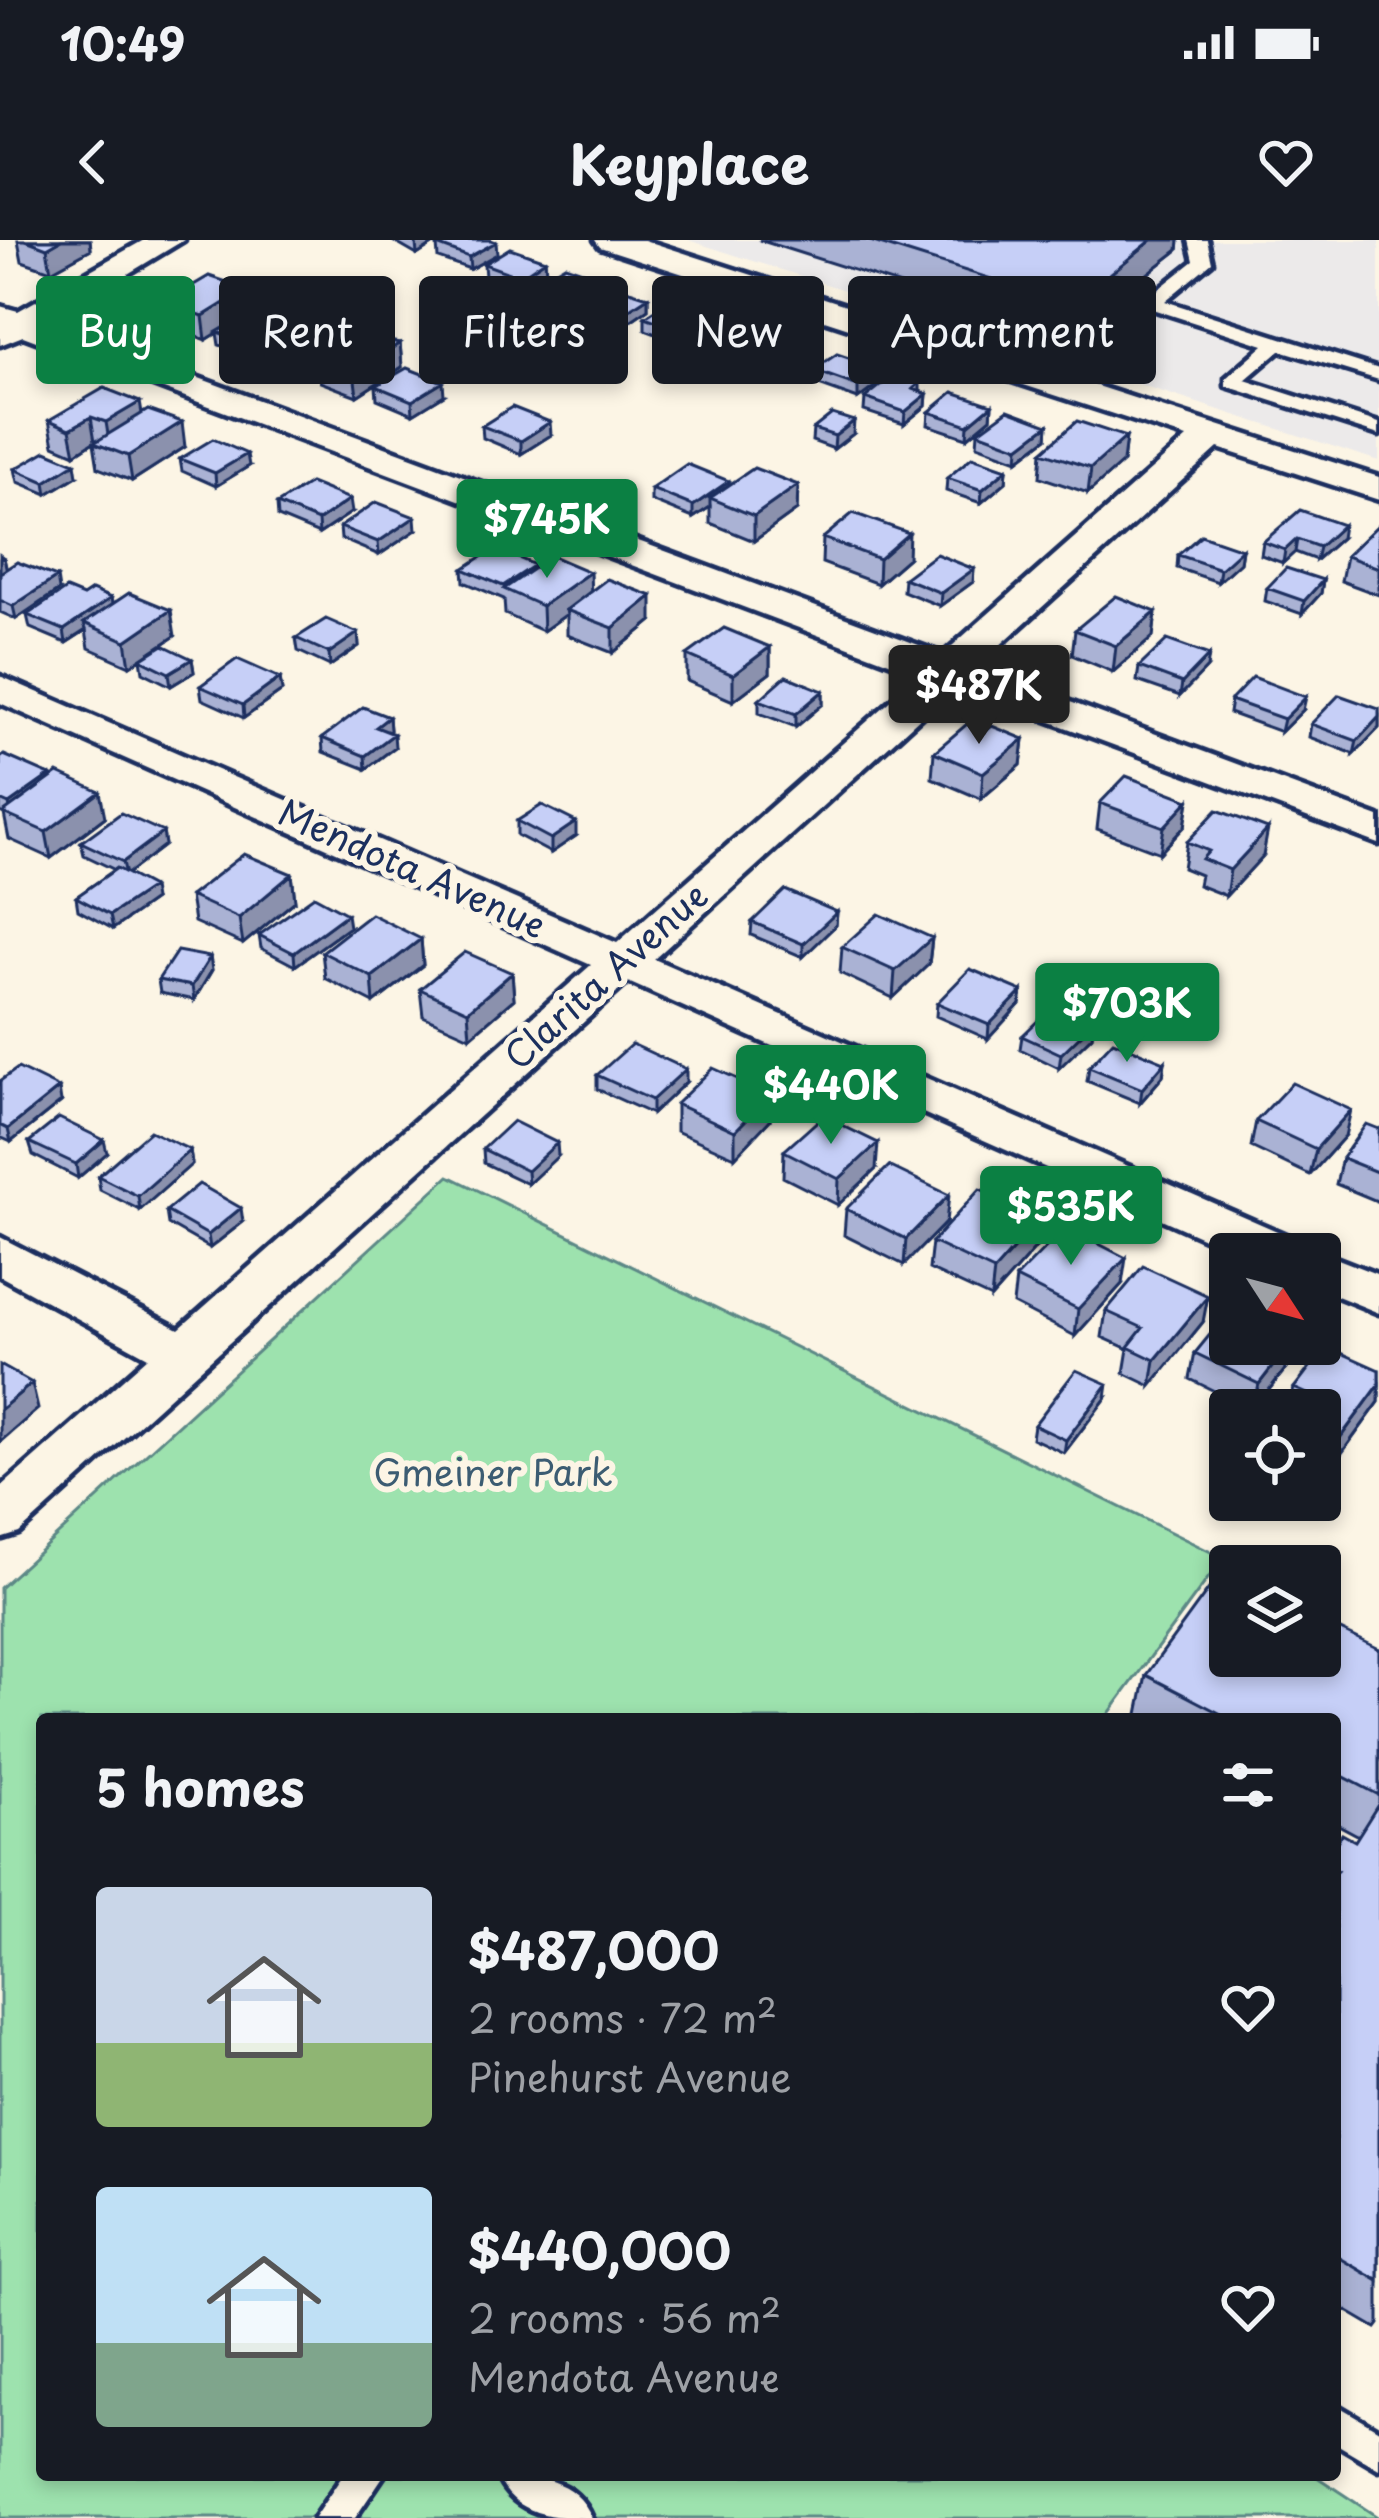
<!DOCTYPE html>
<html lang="en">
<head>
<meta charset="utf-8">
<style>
  body { margin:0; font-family:"Playpen Sans",sans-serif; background:#20242c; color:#f1f3f6; height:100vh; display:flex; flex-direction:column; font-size:45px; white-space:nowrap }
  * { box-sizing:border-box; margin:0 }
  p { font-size:39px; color:#9ea1a6 }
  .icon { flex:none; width:66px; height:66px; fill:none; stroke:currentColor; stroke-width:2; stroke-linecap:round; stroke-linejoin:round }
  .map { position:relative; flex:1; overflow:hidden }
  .side { position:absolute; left:36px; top:1473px; width:1305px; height:768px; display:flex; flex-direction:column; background:#171b24; border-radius:12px; box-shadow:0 6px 18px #0003 }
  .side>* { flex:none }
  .guide { position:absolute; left:36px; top:36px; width:1308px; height:108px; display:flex; gap:24px }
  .needle { width:78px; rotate:126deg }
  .buttons { position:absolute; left:1209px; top:993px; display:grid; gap:24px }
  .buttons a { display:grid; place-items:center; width:132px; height:132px; border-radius:12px; background:#171b24; box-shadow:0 6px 18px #0003; font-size:60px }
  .price { position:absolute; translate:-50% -102px; padding:0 27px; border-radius:12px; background:#0b8043; color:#fff; font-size:39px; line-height:78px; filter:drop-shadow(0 3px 6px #0008) }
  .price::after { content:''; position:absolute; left:50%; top:72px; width:36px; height:27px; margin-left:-18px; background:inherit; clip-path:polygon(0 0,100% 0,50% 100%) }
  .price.current { background:#222; color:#fff }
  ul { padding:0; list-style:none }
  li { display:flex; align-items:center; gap:36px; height:300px; padding:0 60px }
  li span { display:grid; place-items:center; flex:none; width:336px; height:240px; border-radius:12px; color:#555 }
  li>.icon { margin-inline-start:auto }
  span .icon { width:144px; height:144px; fill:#fffc; stroke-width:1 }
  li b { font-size:51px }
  h2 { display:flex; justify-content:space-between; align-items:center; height:144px; padding:0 60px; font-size:51px }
  .chip { padding:0 42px; border-radius:12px; background:#171b24; box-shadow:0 6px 18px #0003; font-size:42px; line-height:108px }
  .chip.current { background:#0b8043; color:#fff }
  .status { display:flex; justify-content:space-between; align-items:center; height:84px; padding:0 60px; background:#171b24; direction:ltr }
  .status svg { height:33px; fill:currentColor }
  header { display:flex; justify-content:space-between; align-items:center; height:156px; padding:0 60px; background:#171b24; font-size:54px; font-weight:700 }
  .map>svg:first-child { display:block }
  .built { fill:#eceaea }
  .green { fill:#9de2ae; stroke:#5c8886; stroke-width:3 }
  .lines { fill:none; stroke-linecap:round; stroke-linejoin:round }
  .service-casing { stroke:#1b2f5e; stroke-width:9 }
  .minor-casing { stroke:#1b2f5e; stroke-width:9 }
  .service { fill:#fcf5e5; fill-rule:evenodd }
  .minor { fill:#fcf5e5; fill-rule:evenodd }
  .wall { fill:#aab2d4; stroke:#1b2f5e; stroke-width:3 }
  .shaded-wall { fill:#8b91ad; stroke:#1b2f5e; stroke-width:3 }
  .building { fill:#c6cff7; stroke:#1b2f5e; stroke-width:3 }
  .labels { text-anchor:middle; stroke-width:12; stroke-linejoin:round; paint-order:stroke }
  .street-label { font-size:36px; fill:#1b2f5e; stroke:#fcf5e5 }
  .park-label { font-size:36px; fill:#3c5c72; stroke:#fcf5e5 }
</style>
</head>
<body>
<div class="status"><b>10:49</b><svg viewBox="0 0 49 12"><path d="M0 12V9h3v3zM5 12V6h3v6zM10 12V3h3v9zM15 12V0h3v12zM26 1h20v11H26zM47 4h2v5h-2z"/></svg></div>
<header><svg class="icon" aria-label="back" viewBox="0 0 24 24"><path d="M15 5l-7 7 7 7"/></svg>Keyplace<svg class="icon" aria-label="heart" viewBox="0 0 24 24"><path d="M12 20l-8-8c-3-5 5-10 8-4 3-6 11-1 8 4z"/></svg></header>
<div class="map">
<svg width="1379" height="2278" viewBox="0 0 1379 2278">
  <rect width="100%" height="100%" fill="#fcf5e5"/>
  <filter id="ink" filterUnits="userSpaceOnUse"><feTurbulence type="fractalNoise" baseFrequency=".00833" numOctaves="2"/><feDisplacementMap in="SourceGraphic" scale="24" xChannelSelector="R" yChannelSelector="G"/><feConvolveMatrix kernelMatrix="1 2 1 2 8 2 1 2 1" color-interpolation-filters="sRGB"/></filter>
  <g filter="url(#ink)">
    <path class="built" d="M688 0H1379V221Z"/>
    <path class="green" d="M449 936 1223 1318 1105 1479H42V2235H1314L1379 2278H0V1348Z"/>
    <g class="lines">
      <g class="service-casing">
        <path id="service" d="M1189 0H1207L1212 22 1165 61 1379 129V140L1280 110 1245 140 1379 183V195L1226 146V138L1264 105 1146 67V59L1194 21Z
          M1335 2164 1379 2190V2229L1335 2203Z
          M343 2235H384L355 2278H314Z
          M497 2235C534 2235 576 2238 592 2278 554 2278 514 2276 497 2235Z"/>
      </g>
      <g class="minor-casing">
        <path id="minor" d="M144 0H184L48 82 943 414 1187 198 600 7 595 0H644L1379 237V260L1218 208 976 427 1379 577V604L955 446 654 719 1302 1002 1309 1014H1240L628 742 19 1293 0 1299V1248L148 1117 0 1036V997L179 1089 591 725 0 463V436L617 703 921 434 23 96 0 105V66L18 71Z
          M1320 1012 1379 1035V1073L1320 1049V1014H1312Z"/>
      </g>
      <use href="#service" class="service"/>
      <use href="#minor" class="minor"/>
    </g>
    <path class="wall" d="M18 0H90L91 9 51 31 22 21Z
      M391 0H440L417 15Z
      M759 0H1179L1178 10 1132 46 1129 74 1090 105Z
      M437 5 497 14 470 29 438 18Z
      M545 20 546 33 521 49 485 37 484 24Z
      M538 41 600 49 572 66 538 53Z
      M135 55 250 73 285 99 255 118 219 105 217 93 206 100 168 86 167 78 165 79 136 67Z
      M648 57V69L626 84 583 77V64Z
      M550 75V88L530 104 498 95 497 83Z
      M645 77 706 85 680 103 645 90Z
      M764 90V102L738 121 698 107V95Z
      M344 97V102L400 103 402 127 357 156 320 142 319 126 304 136 271 124 270 112Z
      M815 109V122L791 140 753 127V115Z
      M881 129V142L858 159 813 143V130Z
      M920 143V151L927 154 926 166 904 184 864 171 865 158Z
      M376 146 444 155 413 174 377 159Z
      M992 165 991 178 967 198 928 185 929 172Z
      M142 173 185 207 132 241 98 228 94 203 95 201 75 214 54 205 49 180Z
      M1048 185 1047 198 1018 220 977 205 978 192Z
      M482 186 551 195 521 214 483 198Z
      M813 189 853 194 834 209 812 201Z
      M1126 197 1123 222 1088 253 1040 237 1042 212Z
      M180 219 249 226 216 246 182 231Z
      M15 229 77 236 47 254 18 242Z
      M1007 229 1006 242 981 263 946 251 947 238Z
      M729 245H798L797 270 754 301 710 283V267L693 278 651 261V249Z
      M277 264 352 272 319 294 278 277Z
      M1379 285V355L1341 341 1346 316Z
      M340 287 416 290 379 315 341 299Z
      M823 298 908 318 878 344 822 323Z
      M1341 298 1316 320 1295 312 1283 323 1261 315 1263 302Z
      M1242 309 1240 322 1218 342 1177 328 1178 315Z
      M0 315 4 318 6 329 59 350 16 379 0 372Z
      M535 325V328L591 351 652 381 613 413 567 395V374L543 391 505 374 504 359 464 342 463 329Z
      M974 329 973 342 940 366 903 351 904 338Z
      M1323 340 1321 353 1302 374 1265 361 1267 348Z
      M83 356 111 358 112 364 175 396 143 418 192 419 194 432 171 446 143 432 141 419 130 426 89 408 86 390 66 403 30 388 27 375Z
      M1156 372 1153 397 1113 432 1072 415 1075 390Z
      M358 393 359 406 330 426 298 411 296 398Z
      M770 407V433L733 461 687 441V415Z
      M1139 427 1207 428 1180 456 1137 441Z
      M280 438 282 451 244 478 202 459 200 446Z
      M823 451V464L796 487 759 473V460Z
      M1231 460 1303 470 1281 492 1229 473Z
      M1379 469V488L1354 514 1309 497 1311 484Z
      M389 477 390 490 388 492 395 507 366 529 323 512 322 498Z
      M985 492 1024 499 1021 525 981 559 932 538 934 512Z
      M0 518 50 535 51 539 105 577 51 618 9 599 4 574 0 572Z
      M1189 560 1185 586 1160 613 1097 589 1100 563Z
      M517 581 576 596 551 613 517 595Z
      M163 592 165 605 127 634 154 660 113 689 78 670 76 657 115 630 84 615 81 602Z
      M1187 602 1263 616 1226 656 1198 645 1200 635 1183 628Z
      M292 634 295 661 243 704 194 682 190 656Z
      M837 672 836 685 803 717 751 695 752 682Z
      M349 687 295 726 261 708 259 695Z
      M932 698 929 724 893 758 840 733 842 707Z
      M421 699 423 725 374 763 325 738 322 712Z
      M210 717 212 730 194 760 160 753 158 740Z
      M512 733 514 759 470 797 423 776 420 749Z
      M1022 751 1020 764 988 799 936 776 937 763Z
      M1094 782 1092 796 1059 828 1020 809 1022 796Z
      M1165 822 1163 836 1140 863 1087 841 1089 827Z
      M597 835 686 842 652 874 597 849Z
      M0 841 61 862 11 902 0 897Z
      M771 854 770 880 735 917 676 891V864Z
      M1256 881 1345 896 1310 935 1251 907Z
      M1379 889V962L1336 944 1342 918Z
      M29 902 107 913 78 938 33 915Z
      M483 909 558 916 528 944 484 923Z
      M190 910 192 924 140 970 100 950 98 936Z
      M784 911 876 929 838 965 783 937Z
      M846 969 946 982 904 1025 844 995Z
      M166 971 243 982 210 1008 168 984Z
      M1042 977 1039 1004 991 1058 929 1029 932 1002Z
      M1016 1038 1122 1044 1075 1096 1013 1064Z
      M1106 1071 1203 1082 1151 1146 1124 1133 1128 1109 1102 1097Z
      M1230 1104H1295L1291 1122 1253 1170 1190 1139 1195 1113Z
      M1379 1130V1162L1333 1225 1320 1218V1170H1289L1294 1148Z
      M1106 1158 1064 1213 1032 1198 1034 1185Z
      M1379 1409V2084L1376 2088 1335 2064V1605L1355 1601 1359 1596 1335 1583V1479H1137L1146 1435Z"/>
    <path class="shaded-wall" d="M61 0H90L91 9 51 31 47 8Z
      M420 0H440L417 15 416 3Z
      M1152 0H1179L1178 10 1132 46 1129 74 1090 105 1094 71 1111 33Z
      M496 2 497 14 470 29 469 17Z
      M545 20 546 33 521 49 520 37Z
      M599 37 600 49 572 66V54Z
      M247 49 250 73 206 100 203 76Z
      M648 57V69L626 84 625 72Z
      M706 73V85L680 103V90Z
      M550 75V88L530 104V92Z
      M284 86 285 99 255 118 253 105Z
      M764 90V102L738 121V108Z
      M344 97 345 109 318 118 319 126 304 136 302 123Z
      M400 103 402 127 357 156 354 132Z
      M815 109V122L791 140V128Z
      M881 129V142L858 159V146Z
      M443 142 444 155 413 174 412 161Z
      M927 154 926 166 904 184 905 172Z
      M140 162 144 186 110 207 106 182Z
      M992 165 991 178 967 198 968 185Z
      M91 177 95 201 75 214 70 189Z
      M854 181 853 194 834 209 835 196Z
      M182 182 185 207 132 241 128 216Z
      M550 182 551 195 521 214V201Z
      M1048 185 1047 198 1018 220 1019 207Z
      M1126 197 1123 222 1088 253 1091 228Z
      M247 214 249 226 216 246 215 233Z
      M75 223 77 236 47 254 45 242Z
      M1007 229 1006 242 981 263 982 250Z
      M729 241V254L710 258V267L693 278V266Z
      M798 245 797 270 754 301V276Z
      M350 259 352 272 319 294 318 281Z
      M415 277 416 290 379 315 378 302Z
      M1343 285 1341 298 1316 320 1319 307Z
      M909 293 908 318 878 344 879 319Z
      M1297 299 1295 312 1283 323 1285 310Z
      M1242 309 1240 322 1218 342 1220 329Z
      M4 318 7 331 0 333V319Z
      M974 329 973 342 940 366 941 353Z
      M590 332 591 357 566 370 567 374 543 391 542 366Z
      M57 337 59 350 16 379 13 366Z
      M1323 340 1321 353 1302 374 1304 361Z
      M652 356V381L613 413V388Z
      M111 358 113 371 84 383 86 390 66 403 64 390Z
      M171 370 175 396 130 426 126 401Z
      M1156 372 1153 397 1113 432 1116 406Z
      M358 393 359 406 330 426 329 413Z
      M770 407V433L733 461V435Z
      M1209 415 1207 428 1180 456 1182 443Z
      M192 419 194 432 171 446 169 433Z
      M280 438 282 451 244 478 243 465Z
      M823 451V464L796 487V474Z
      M1306 457 1303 470 1281 492 1284 479Z
      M389 477 390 490 378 500 376 487Z
      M1379 477V488L1354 514 1357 501Z
      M394 494 395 507 366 529 365 516Z
      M1024 499 1021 525 981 559 983 533Z
      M50 535 52 549 12 578 9 564Z
      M100 552 105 577 51 618 46 592Z
      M1189 560 1185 586 1160 613 1164 587Z
      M576 582V596L551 613V599Z
      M1268 589 1263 616 1226 656 1230 630Z
      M163 592 165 605 126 635 123 622Z
      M292 634 295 661 243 704 239 678Z
      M152 647 154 660 113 689 110 675Z
      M837 672 836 685 803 717V704Z
      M347 674 349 687 295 726 294 713Z
      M932 698 929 724 893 758 895 731Z
      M421 699 423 725 374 763 372 737Z
      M210 717 212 730 194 760 192 746Z
      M512 733 514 759 470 797 468 771Z
      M1022 751 1020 764 988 799 989 785Z
      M1094 782 1092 796 1059 828 1061 814Z
      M1165 822 1163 836 1140 863 1142 849Z
      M686 829V842L652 874V860Z
      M59 848 61 862 11 902 8 889Z
      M771 854 770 880 735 917V891Z
      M1351 870 1345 896 1310 935 1316 909Z
      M104 900 107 913 78 938 76 924Z
      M557 903 558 916 528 944 527 931Z
      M878 903 876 929 838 965 839 939Z
      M190 910 192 924 140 970 138 956Z
      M949 955 946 982 904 1025 906 999Z
      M241 968 243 982 210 1008 208 995Z
      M1042 977 1039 1004 991 1058 994 1031Z
      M1126 1018 1122 1044 1075 1096 1078 1069Z
      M1208 1056 1203 1082 1151 1146 1155 1120Z
      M1290 1104H1295L1291 1122 1253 1170 1259 1144Z
      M32 1143 38 1169 0 1202V1170Z
      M1108 1144 1106 1158 1064 1213 1066 1200Z
      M1379 1145V1162L1333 1225 1340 1198Z"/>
    <path class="building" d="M26 0H61L47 8Z
      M447 0H491L496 2 469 17 437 5Z
      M867 0H1152L1111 33 1133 39 1094 71Z
      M510 8 545 20 520 37 484 24Z
      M565 25 599 37 572 54 538 41Z
      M209 36 247 49 203 76 165 62Z
      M163 41 186 50 165 62 166 66 163 67 135 55Z
      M611 45 648 57 625 72 583 64Z
      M671 60 706 73 680 90 645 77Z
      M517 67 550 75 530 92 497 83Z
      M248 74 284 86 253 105 217 92Z
      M724 76 764 90 738 108 698 95Z
      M302 91 344 97 302 123 270 112Z
      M356 95 400 103 354 132 318 118Z
      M778 97 815 109 791 128 753 115Z
      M837 114 881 129 858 146 813 130Z
      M407 128 443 142 412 161 376 146Z
      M895 134 920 143 913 149 927 154 905 172 865 158Z
      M104 148 140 162 106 182 91 177 70 189 49 180Z
      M953 152 992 165 968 185 929 172Z
      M512 167 550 182 521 201 482 186Z
      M148 170 182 182 128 216 94 203Z
      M1008 170 1048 185 1019 207 978 192Z
      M832 174 854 181 835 196 813 189Z
      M1077 181 1126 197 1091 228 1042 212Z
      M213 199 247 214 215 233 180 219Z
      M46 211 75 223 45 242 15 229Z
      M972 217 1007 229 982 250 947 238Z
      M687 224 729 241 693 266 651 249Z
      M754 228 798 245 754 276 710 258Z
      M310 243 350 259 318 281 277 264Z
      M376 262 415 277 378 302 340 287Z
      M1300 270 1343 285 1319 307 1297 299 1285 310 1263 302Z
      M853 273 909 293 879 319 823 298Z
      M1378 285 1379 328 1346 316Z
      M1201 295 1242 309 1220 329 1178 315Z
      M495 308 535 325 503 346 463 329Z
      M936 314 974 329 941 353 904 338Z
      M552 316 590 332 542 366 504 349Z
      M17 322 57 337 13 366 0 360V333Z
      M1286 328 1323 340 1304 361 1267 348Z
      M607 339 652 356 613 388 566 370Z
      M66 349 83 356 92 350 111 358 64 390 27 375Z
      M129 353 171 370 126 401 84 383Z
      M1116 356 1156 372 1116 406 1075 390Z
      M326 379 358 393 329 413 296 398Z
      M724 388 770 407 733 435 687 415Z
      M1167 400 1209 415 1182 443 1139 427Z
      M163 405 192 419 169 433 141 419Z
      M237 419 280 438 243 465 200 446Z
      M786 436 823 451 796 474 759 460Z
      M1253 437 1306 457 1284 479 1231 460Z
      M1339 455 1379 469V477L1357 501 1311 484Z
      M363 467 389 477 376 487 394 494 365 516 322 498Z
      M967 484 985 492 992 486 1024 499 983 533 934 512Z
      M4 515 50 535 9 564 0 560V518Z
      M58 533 100 552 46 592 3 573Z
      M1126 536 1189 560 1164 587 1100 563Z
      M542 565 576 582 551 599 517 581Z
      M1217 570 1268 589 1230 630 1202 619 1209 611 1187 602Z
      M121 573 163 592 123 622 81 602Z
      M244 614 292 634 239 678 190 656Z
      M117 628 152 647 110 675 76 657Z
      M785 650 837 672 803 704 752 682Z
      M314 656 347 674 294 713 259 695Z
      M371 674 421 699 372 737 322 712Z
      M879 674 932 698 895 731 842 707Z
      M177 711 210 717 192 746 158 740Z
      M465 712 512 733 468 771 420 749Z
      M970 729 1022 751 989 785 937 763Z
      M1055 764 1094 782 1061 814 1022 796Z
      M1113 801 1165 822 1142 849 1089 827Z
      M632 804 686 829 652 860 597 835Z
      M18 828 59 848 8 889 0 885V841Z
      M713 828 771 854 735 891 676 864Z
      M1292 843 1351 870 1316 909 1256 881Z
      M823 876 878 903 839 939 784 911Z
      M59 878 104 900 76 924 29 902Z
      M513 881 557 903 527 931 483 909Z
      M1366 884 1379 889V933L1342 918Z
      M150 891 190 910 138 956 98 936Z
      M889 926 949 955 906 999 846 969Z
      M199 944 241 968 208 995 166 971Z
      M980 949 1042 977 994 1031 932 1002Z
      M1066 987 1126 1018 1078 1069 1016 1038Z
      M1143 1026 1208 1056 1155 1120 1128 1107 1143 1088 1106 1071Z
      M1230 1070V1104H1290L1259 1144 1195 1113Z
      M1326 1106 1379 1130V1145L1340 1198 1320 1189V1170H1314L1321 1160 1294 1148Z
      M0 1125 32 1143 0 1170Z
      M1076 1130 1108 1144 1066 1200 1034 1185Z
      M1221 1332 1230 1336V1416H1320V1380L1379 1409V1555L1335 1532V1479H1231L1146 1435Z
      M1379 1563V2041L1335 2015V1633L1337 1631 1335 1630V1605L1342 1594 1355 1601Z"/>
  </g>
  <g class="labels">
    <g class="street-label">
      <text transform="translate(412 629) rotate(24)" y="13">Mendota Avenue</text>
      <text transform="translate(606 736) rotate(-42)" y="13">Clarita Avenue</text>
    </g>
    <g class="park-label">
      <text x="493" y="1246">Gmeiner Park</text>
    </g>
  </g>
</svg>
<div class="buttons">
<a><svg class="needle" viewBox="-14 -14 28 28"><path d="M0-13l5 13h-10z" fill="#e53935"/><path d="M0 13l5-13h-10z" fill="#9ea1a6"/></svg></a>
<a><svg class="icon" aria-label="locate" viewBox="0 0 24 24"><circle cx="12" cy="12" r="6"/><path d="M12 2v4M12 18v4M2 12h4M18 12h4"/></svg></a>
<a><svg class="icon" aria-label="layers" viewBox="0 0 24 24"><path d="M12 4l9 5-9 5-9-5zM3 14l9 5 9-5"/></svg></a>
</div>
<b class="price" style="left:547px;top:341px">$745K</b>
<b class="price current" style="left:979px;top:507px">$487K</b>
<b class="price" style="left:1127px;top:825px">$703K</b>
<b class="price" style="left:831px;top:907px">$440K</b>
<b class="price" style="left:1071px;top:1028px">$535K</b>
<div class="guide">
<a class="chip current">Buy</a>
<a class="chip">Rent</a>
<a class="chip">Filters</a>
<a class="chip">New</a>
<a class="chip">Apartment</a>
</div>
<section class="side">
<h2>5 homes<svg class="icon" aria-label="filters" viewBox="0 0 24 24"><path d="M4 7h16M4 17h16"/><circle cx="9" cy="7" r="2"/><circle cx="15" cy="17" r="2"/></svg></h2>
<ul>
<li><span style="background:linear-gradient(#c9d6e8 65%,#8fb573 0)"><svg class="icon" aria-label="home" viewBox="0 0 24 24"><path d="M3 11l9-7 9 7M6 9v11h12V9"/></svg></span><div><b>$487,000</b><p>2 rooms · 72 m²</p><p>Pinehurst Avenue</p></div><svg class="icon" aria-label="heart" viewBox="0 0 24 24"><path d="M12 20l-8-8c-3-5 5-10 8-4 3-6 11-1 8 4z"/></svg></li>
<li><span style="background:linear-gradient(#bfe0f5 65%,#7fa58c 0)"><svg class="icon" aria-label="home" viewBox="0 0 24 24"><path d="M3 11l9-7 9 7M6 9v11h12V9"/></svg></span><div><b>$440,000</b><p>2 rooms · 56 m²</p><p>Mendota Avenue</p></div><svg class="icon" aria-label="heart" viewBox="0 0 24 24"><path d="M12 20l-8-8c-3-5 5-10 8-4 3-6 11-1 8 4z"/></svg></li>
</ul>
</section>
</div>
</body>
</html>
